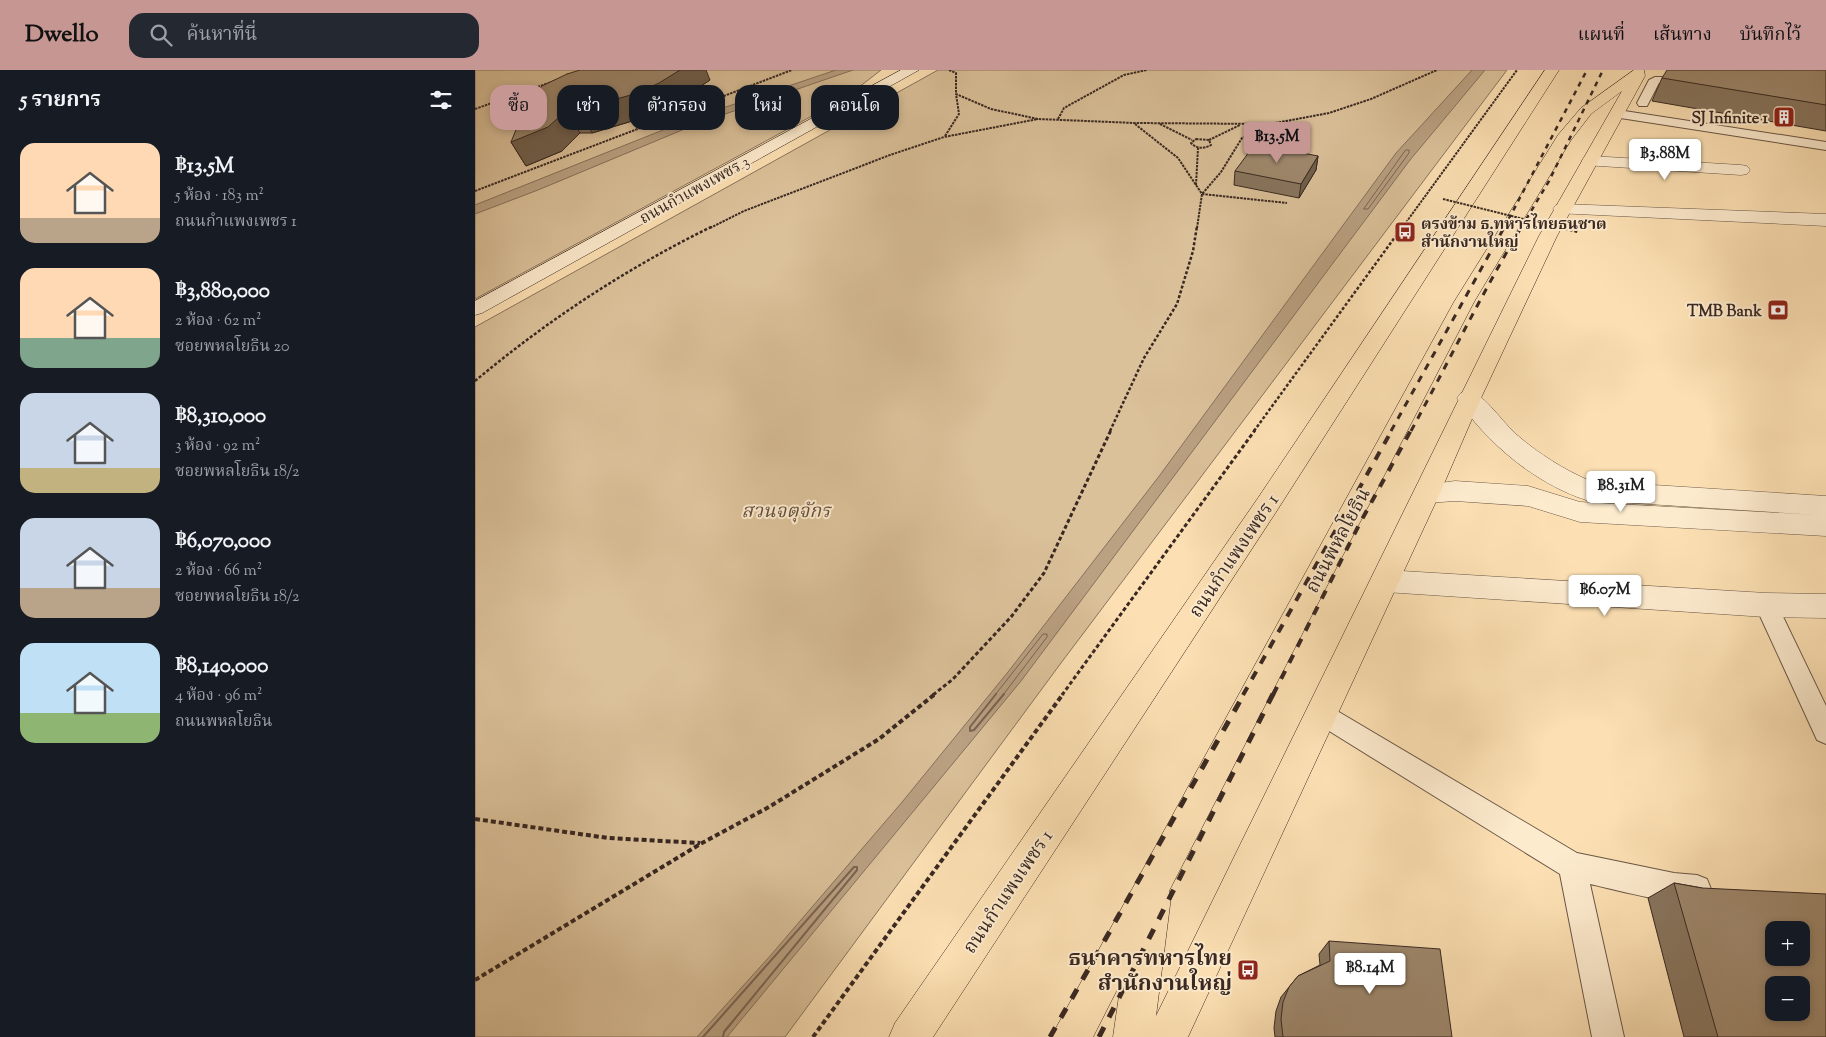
<!DOCTYPE html>
<html lang="th">
<head>
<meta charset="utf-8">
<style>
  body { margin:0; font-family:"Sorts Mill Goudy","Noto Serif Thai",serif; background:#242831; color:#f1f3f6; height:100vh; display:flex; flex-direction:column; font-size:19px; white-space:nowrap }
  * { box-sizing:border-box; margin:0 }
  p { font-size:16px; color:#9ea1a6 }
  .icon { flex:none; width:28px; height:28px; fill:none; stroke:currentColor; stroke-width:2; stroke-linecap:round; stroke-linejoin:round }
  .map { position:relative; flex:1; overflow:hidden }
  .panel { display:flex; flex-direction:column; background:#171b24; width:475px }
  .panel>* { flex:none }
  .banner { position:absolute; left:15px; top:15px; width:475px; height:45px; display:flex; gap:10px }
  .controls { position:absolute; left:1290px; top:851px; display:grid; gap:10px }
  .controls a { display:grid; place-items:center; width:45px; height:45px; border-radius:10px; background:#171b24; box-shadow:0 2px 8px #0003; font-size:25px }
  .price { position:absolute; translate:-50% -42px; padding:0 11px; border-radius:5px; background:#fff; color:#222; font-size:16px; line-height:32px; filter:drop-shadow(0 1px 2px #0008) }
  .price::after { content:''; position:absolute; left:50%; top:30px; width:15px; height:11px; margin-left:-8px; background:inherit; clip-path:polygon(0 0,100% 0,50% 100%) }
  .price.active { background:#c59692; color:#111 }
  ul { padding:0; list-style:none }
  li { display:flex; align-items:center; gap:15px; height:125px; padding:0 20px }
  li span { display:grid; place-items:center; flex:none; width:140px; height:100px; border-radius:15px; color:#555 }
  li>.icon { margin-inline-start:auto }
  span .icon { width:60px; height:60px; fill:#fffc; stroke-width:1 }
  li b { font-size:21px }
  h2 { display:flex; justify-content:space-between; align-items:center; height:60px; padding:0 20px; font-size:21px }
  .pill { padding:0 18px; border-radius:15px; background:#171b24; box-shadow:0 2px 8px #0003; font-size:18px; line-height:45px }
  .pill.active { background:#c59692; color:#111 }
  header { display:flex; align-items:center; gap:30px; box-sizing:border-box; height:70px; padding:0 25px; background:#c59692; color:#111 }
  header strong { font-size:24px }
  nav { display:flex; gap:28px; margin-inline-start:auto; font-size:18px }
  .search { width:350px; height:45px; background:#242831; display:flex; align-items:center; gap:12px; box-sizing:border-box; padding:0 18px; border-radius:15px; color:#9ea1a6; font-size:19px }
  main { display:flex; flex:1; min-height:0 }
  .map>svg:first-child { display:block }
  .green { fill:#dbc19a; stroke:#8a745e }
  .water { fill:#baa182; stroke:#86715c }
  .lines { fill:none; stroke-linecap:round; stroke-linejoin:round }
  .shore-far1 { stroke:#7a6452; stroke-width:1 }
  .shore { stroke:#7a6452; stroke-width:2 }
  .lane-casing { stroke:#6a5646; stroke-width:2 }
  .street-casing { stroke:#6a5646; stroke-width:1 }
  .secondary-casing { stroke:#392822; stroke-width:1 }
  .primary-casing { stroke:#392822; stroke-width:1 }
  .path-far3 { stroke:#392822; stroke-width:2; stroke-dasharray:2.5 1; stroke-linecap:butt }
  .path-far2 { stroke:#392822; stroke-width:2.5; stroke-dasharray:3 2; stroke-linecap:butt }
  .path-far1 { stroke:#392822; stroke-width:3; stroke-dasharray:4 2.5; stroke-linecap:butt }
  .path { stroke:#392822; stroke-width:4; stroke-dasharray:5 3; stroke-linecap:butt }
  .lane { fill:#fdebce; fill-rule:evenodd }
  .street { fill:#fdebce; fill-rule:evenodd }
  .secondary { fill:#fdebce; fill-rule:evenodd }
  .primary { fill:#fce0b3; fill-rule:evenodd }
  .rail-far3 { stroke:#392822; stroke-width:2.5; stroke-dasharray:5 5; stroke-linecap:butt }
  .rail-far2 { stroke:#392822; stroke-width:3; stroke-dasharray:7 7; stroke-linecap:butt }
  .rail-far1 { stroke:#392822; stroke-width:4; stroke-dasharray:9 9; stroke-linecap:butt }
  .rail { stroke:#392822; stroke-width:5; stroke-dasharray:11 11; stroke-linecap:butt }
  .path-bridge-far1 { stroke:#392822; stroke-width:2; stroke-dasharray:2.5 1; stroke-linecap:butt }
  .path-bridge { stroke:#392822; stroke-width:2.5; stroke-dasharray:3 2; stroke-linecap:butt }
  .wall { fill:#88755e; stroke:#392822 }
  .shaded-wall { fill:#6f5f4c; stroke:#392822 }
  .building { fill:#9e886d; stroke:#392822; fill-rule:evenodd }
  .labels { text-anchor:middle; stroke-width:4; stroke-linejoin:round; paint-order:stroke }
  .far-poi-label { font-size:16px; font-weight:bold; fill:#392822; stroke:#fdebce; text-anchor:end }
  .far-street-label { font-size:16px; fill:#392822; stroke:#fdebce }
  .park-label { font-size:19px; font-style:italic; fill:#624e40; stroke:#fdebce }
  .street-label { font-size:19px; fill:#392822; stroke:#fdebce }
  .near-poi-label { font-size:22px; font-weight:bold; fill:#392822; stroke:#fdebce; text-anchor:end }
</style>
</head>
<body>
<header>
<strong>Dwello</strong>
<div class="search"><svg class="icon" aria-label="search" viewBox="0 0 24 24"><circle cx="10" cy="10" r="6"/><path d="M15 15l6 6"/></svg>ค้นหาที่นี่</div>
<nav><a>แผนที่</a><a>เส้นทาง</a><a>บันทึกไว้</a></nav>
</header>
<main>
<section class="panel">
<h2>5 รายการ<svg class="icon" aria-label="filters" viewBox="0 0 24 24"><path d="M4 7h16M4 17h16"/><circle cx="9" cy="7" r="2"/><circle cx="15" cy="17" r="2"/></svg></h2>
<ul>
<li><span style="background:linear-gradient(#ffd9b3 75%,#b9a48a 0)"><svg class="icon" aria-label="home" viewBox="0 0 24 24"><path d="M3 11l9-7 9 7M6 9v11h12V9"/></svg></span><div><b>฿13.5M</b><p>5 ห้อง · 183 m²</p><p>ถนนกำแพงเพชร 1</p></div></li>
<li><span style="background:linear-gradient(#ffd9b3 70%,#7fa58c 0)"><svg class="icon" aria-label="home" viewBox="0 0 24 24"><path d="M3 11l9-7 9 7M6 9v11h12V9"/></svg></span><div><b>฿3,880,000</b><p>2 ห้อง · 62 m²</p><p>ซอยพหลโยธิน 20</p></div></li>
<li><span style="background:linear-gradient(#c9d6e8 75%,#c2b280 0)"><svg class="icon" aria-label="home" viewBox="0 0 24 24"><path d="M3 11l9-7 9 7M6 9v11h12V9"/></svg></span><div><b>฿8,310,000</b><p>3 ห้อง · 92 m²</p><p>ซอยพหลโยธิน 18/2</p></div></li>
<li><span style="background:linear-gradient(#c9d6e8 70%,#b9a48a 0)"><svg class="icon" aria-label="home" viewBox="0 0 24 24"><path d="M3 11l9-7 9 7M6 9v11h12V9"/></svg></span><div><b>฿6,070,000</b><p>2 ห้อง · 66 m²</p><p>ซอยพหลโยธิน 18/2</p></div></li>
<li><span style="background:linear-gradient(#bfe0f5 70%,#8fb573 0)"><svg class="icon" aria-label="home" viewBox="0 0 24 24"><path d="M3 11l9-7 9 7M6 9v11h12V9"/></svg></span><div><b>฿8,140,000</b><p>4 ห้อง · 96 m²</p><p>ถนนพหลโยธิน</p></div></li>
</ul>
</section>
<div class="map">
<svg width="1351" height="967" viewBox="0 0 1351 967">
  <rect width="100%" height="100%" fill="#fce0b3"/>
  <filter id="stains"><feTurbulence type="fractalNoise" baseFrequency=".004" numOctaves="4"/><feColorMatrix values="0 0 0 0 .2 0 0 0 0 .09 0 0 0 0 .02 0 0 0 .5 -.17"/></filter>
  <radialGradient id="worn" r=".72"><stop offset=".6" stop-color="#630" stop-opacity="0"/><stop offset="1" stop-color="#630" stop-opacity=".3"/></radialGradient>
  <path class="green" d="M0 0H406L370 28 0 229Z
    M463 0H1032L586 593 310 967H0V257Z"/>
  <path class="water" d="M361 0H378L224 53 63 120 0 144V135L218 48Z
    M997 0H1010L935 90 546 611 252 967H222L295 886 428 731 533 602 685 405 921 83Z"/>
  <g class="lines">
    <path class="shore-far1" d="M931 80H934V83L893 139H889Z
      M520 625 568 564H572V567L528 625"/>
    <path class="shore" d="M521 624 495 657V661L499 660 529 624
      M228 967 379 797H382V800L249 962 248 967"/>
    <g class="lane-casing">
      <path id="lane" d="M1180 7H1216L1222 10 1216 13H1184L1172 36H1164L1162 33 1174 10Z
        M1143 40 1351 72V80L1139 47 1137 44 1139 41Z
        M1291 526 1299 528 1351 636V674L1342 670 1280 535 1283 528Z
        M847 632 1102 783 1199 803 1222 805 1232 809 1236 819 1232 829C1207 839 1143 820 1115 814L1149 967H1117L1085 804 838 651 835 643 838 635Z"/>
    </g>
    <g class="street-casing">
      <path id="street" d="M1115 86 1266 95 1272 96 1275 100 1272 104 1266 105 1109 95 1107 91 1109 87Z
        M1087 134 1351 144V156L1081 143 1078 139 1081 135Z
        M994 320C1010 325 1028 353 1042 365 1064 384 1088 399 1115 411L1351 426V466L1105 452 1053 436 980 431 952 433 943 430 939 423 943 416 980 411 1053 416 1105 432 1343 445 1111 430C1061 414 1010 372 982 328L986 323Z
        M910 500 1291 523 1351 524V548L1291 547 910 522 900 519 896 511 900 503Z"/>
    </g>
    <g class="secondary-casing">
      <path id="secondary" d="M426 0H444L7 243 0 245V231Z"/>
    </g>
    <g class="primary-casing">
      <path id="primary" d="M1070 0H1084L801 442 458 967H414L420 953 783 428Z
        M1159 0H1169L1170 6 1082 166 1006 328 965 423 713 967H638L646 912 618 967H576L979 232 1083 65 1106 38ZM1147 21 1064 166 681 946 696 827 694 821 999 232 1096 70 1116 44Z"/>
    </g>
    <path class="path-far3" d="M474 0 481 3V24L516 39 563 49 660 53 794 54
      M0 39 82 10
      M583 49 589 38 649 5 672 0
      M660 54 703 88 727 124 812 133
      M685 54 717 70
      M470 66 484 44 481 24
      M721 69 734 70 736 75C729 79 722 79 716 73Z
      M734 70 765 55
      M721 115 723 78
      M0 121 317 0
      M235 158 269 141 415 85 469 67 563 49
      M722 158 727 124 746 102 767 68 795 54 854 43 896 29 962 0
      M927 158 1042 0"/>
    <path class="path-far2" d="M0 311C73 250 152 198 238 156
      M635 361 669 288 702 234 718 181 722 156
      M779 361 928 156"/>
    <path class="path-far1" d="M458 625 478 609 536 547 569 503 636 360
      M587 625 780 360"/>
    <path class="path" d="M0 749 133 768 225 773
      M0 910 227 773 294 737 404 669 460 624
      M338 967 588 624"/>
    <use href="#lane" class="lane"/>
    <use href="#street" class="street"/>
    <use href="#secondary" class="secondary"/>
    <use href="#primary" class="primary"/>
    <path class="rail-far3" d="M1029 158 1112 0
      M1046 158 1074 111 1128 0"/>
    <path class="rail-far2" d="M916 361 1030 156
      M936 361C973 293 1007 223 1047 156"/>
    <path class="rail-far1" d="M768 625 917 360
      M798 625 885 453 936 360"/>
    <path class="rail" d="M575 967 769 624
      M624 967 798 624"/>
    <path class="path-bridge-far1" d="M968 129 1085 158"/>
    <path class="path-bridge" d="M1080 156 1103 162"/>
  </g>
  <path class="wall" d="M1351 0V61L1177 31 1187 8Z
    M92 4 235 10 194 37 174 46 117 63H105L87 81 51 96 36 72Z
    M843 86 841 100 824 128 759 115 760 101Z
    M1199 813 1227 818 1351 967H1209L1173 828Z
    M854 871 977 967H800L799 958 801 941 806 927 823 906 845 895 844 884Z"/>
  <path class="shaded-wall" d="M205 0H231L235 10 194 37 174 46 117 63 105 39Z
    M92 40 105 63 87 81 51 96 36 72Z
    M843 86 841 100 824 128 826 114Z"/>
  <path class="building" d="M105 0H205L184 13 163 23 105 39 92 40 73 57 36 72 54 28 67 16 92 4Z
    M1192 0H1351V35L1187 8Z
    M780 74 843 86 826 114 760 101Z
    M1199 813 1227 818 1351 824V967H1243ZM1299 860H1326V888H1299ZM1299 915H1326V942H1299Z
    M854 871 965 879 977 967H808L806 949 808 932 814 917 823 906 855 891Z"/>
  <defs>
    <g id="building-square" transform="scale(1.125)"><rect x="-9" y="-9" width="18" height="18" rx="4" fill="#8f2418" stroke="#fdebce"/><path d="M-4-6H4V6H1V3H-1V6H-4ZM-2.5-4.3h1.7v1.8h-1.7ZM.8-4.3h1.7v1.8H.8ZM-2.5-1h1.7V.8h-1.7ZM.8-1h1.7V.8H.8Z" fill="#fff"/></g>
    <g id="bus-square" transform="scale(1.125)"><rect x="-9" y="-9" width="18" height="18" rx="4" fill="#8f2418" stroke="#fdebce"/><path d="M-5-6H5V4H4V6H2V4H-2V6H-4V4H-5ZM-3.5-4V0h7V-4ZM-3.5 1.2v1.5H-2V1.2ZM2 1.2v1.5H3.5V1.2Z" fill="#fff"/></g>
    <g id="bank-square" transform="scale(1.125)"><rect x="-9" y="-9" width="18" height="18" rx="4" fill="#8f2418" stroke="#fdebce"/><path d="M-6-4H6V4H-6ZM0-2.3a2.3 2.3 0 1 0 0 4.6a2.3 2.3 0 1 0 0-4.6Z" fill="#fff"/></g>
  </defs>
  <g fill-rule="evenodd">
    <use href="#building-square" x="1309" y="47"/>
    <use href="#bus-square" x="930" y="162"/>
    <use href="#bank-square" x="1303" y="240"/>
    <use href="#bus-square" x="773" y="900"/>
  </g>
  <g class="labels">
    <g class="far-poi-label">
      <text x="1293" y="53">SJ Infinite 1</text>
      <text x="946" y="159" text-anchor="start">ตรงข้าม ธ.ทหารไทยธนชาต<tspan x="946" dy="18">สำนักงานใหญ่</tspan></text>
      <text x="1287" y="246">TMB Bank</text>
    </g>
    <g class="far-street-label">
      <text transform="translate(219 119) rotate(-29)" y="6">ถนนกำแพงเพชร 3</text>
    </g>
    <g class="park-label">
      <text x="311" y="447">สวนจตุจักร</text>
    </g>
    <g class="street-label">
      <text transform="translate(862 470) rotate(-62)" y="7">ถนนพหลโยธิน</text>
      <text transform="translate(758 485) rotate(-56)" y="7">ถนนกำแพงเพชร 1</text>
      <text transform="translate(532 821) rotate(-56)" y="7">ถนนกำแพงเพชร 1</text>
    </g>
    <g class="near-poi-label">
      <text x="757" y="895">ธนาคารทหารไทย<tspan x="757" dy="25">สำนักงานใหญ่</tspan></text>
    </g>
  </g>
  <rect width="100%" height="100%" filter="url(#stains)"/>
  <rect width="100%" height="100%" fill="url(#worn)"/>
</svg>
<div class="controls">
<a>+</a>
<a>−</a>
</div>
<b class="price active" style="left:802px;top:94px">฿13.5M</b>
<b class="price" style="left:1190px;top:111px">฿3.88M</b>
<b class="price" style="left:1146px;top:443px">฿8.31M</b>
<b class="price" style="left:1130px;top:547px">฿6.07M</b>
<b class="price" style="left:895px;top:925px">฿8.14M</b>
<div class="banner">
<a class="pill active">ซื้อ</a>
<a class="pill">เช่า</a>
<a class="pill">ตัวกรอง</a>
<a class="pill">ใหม่</a>
<a class="pill">คอนโด</a>
</div>
</div>
</main>
</body>
</html>
